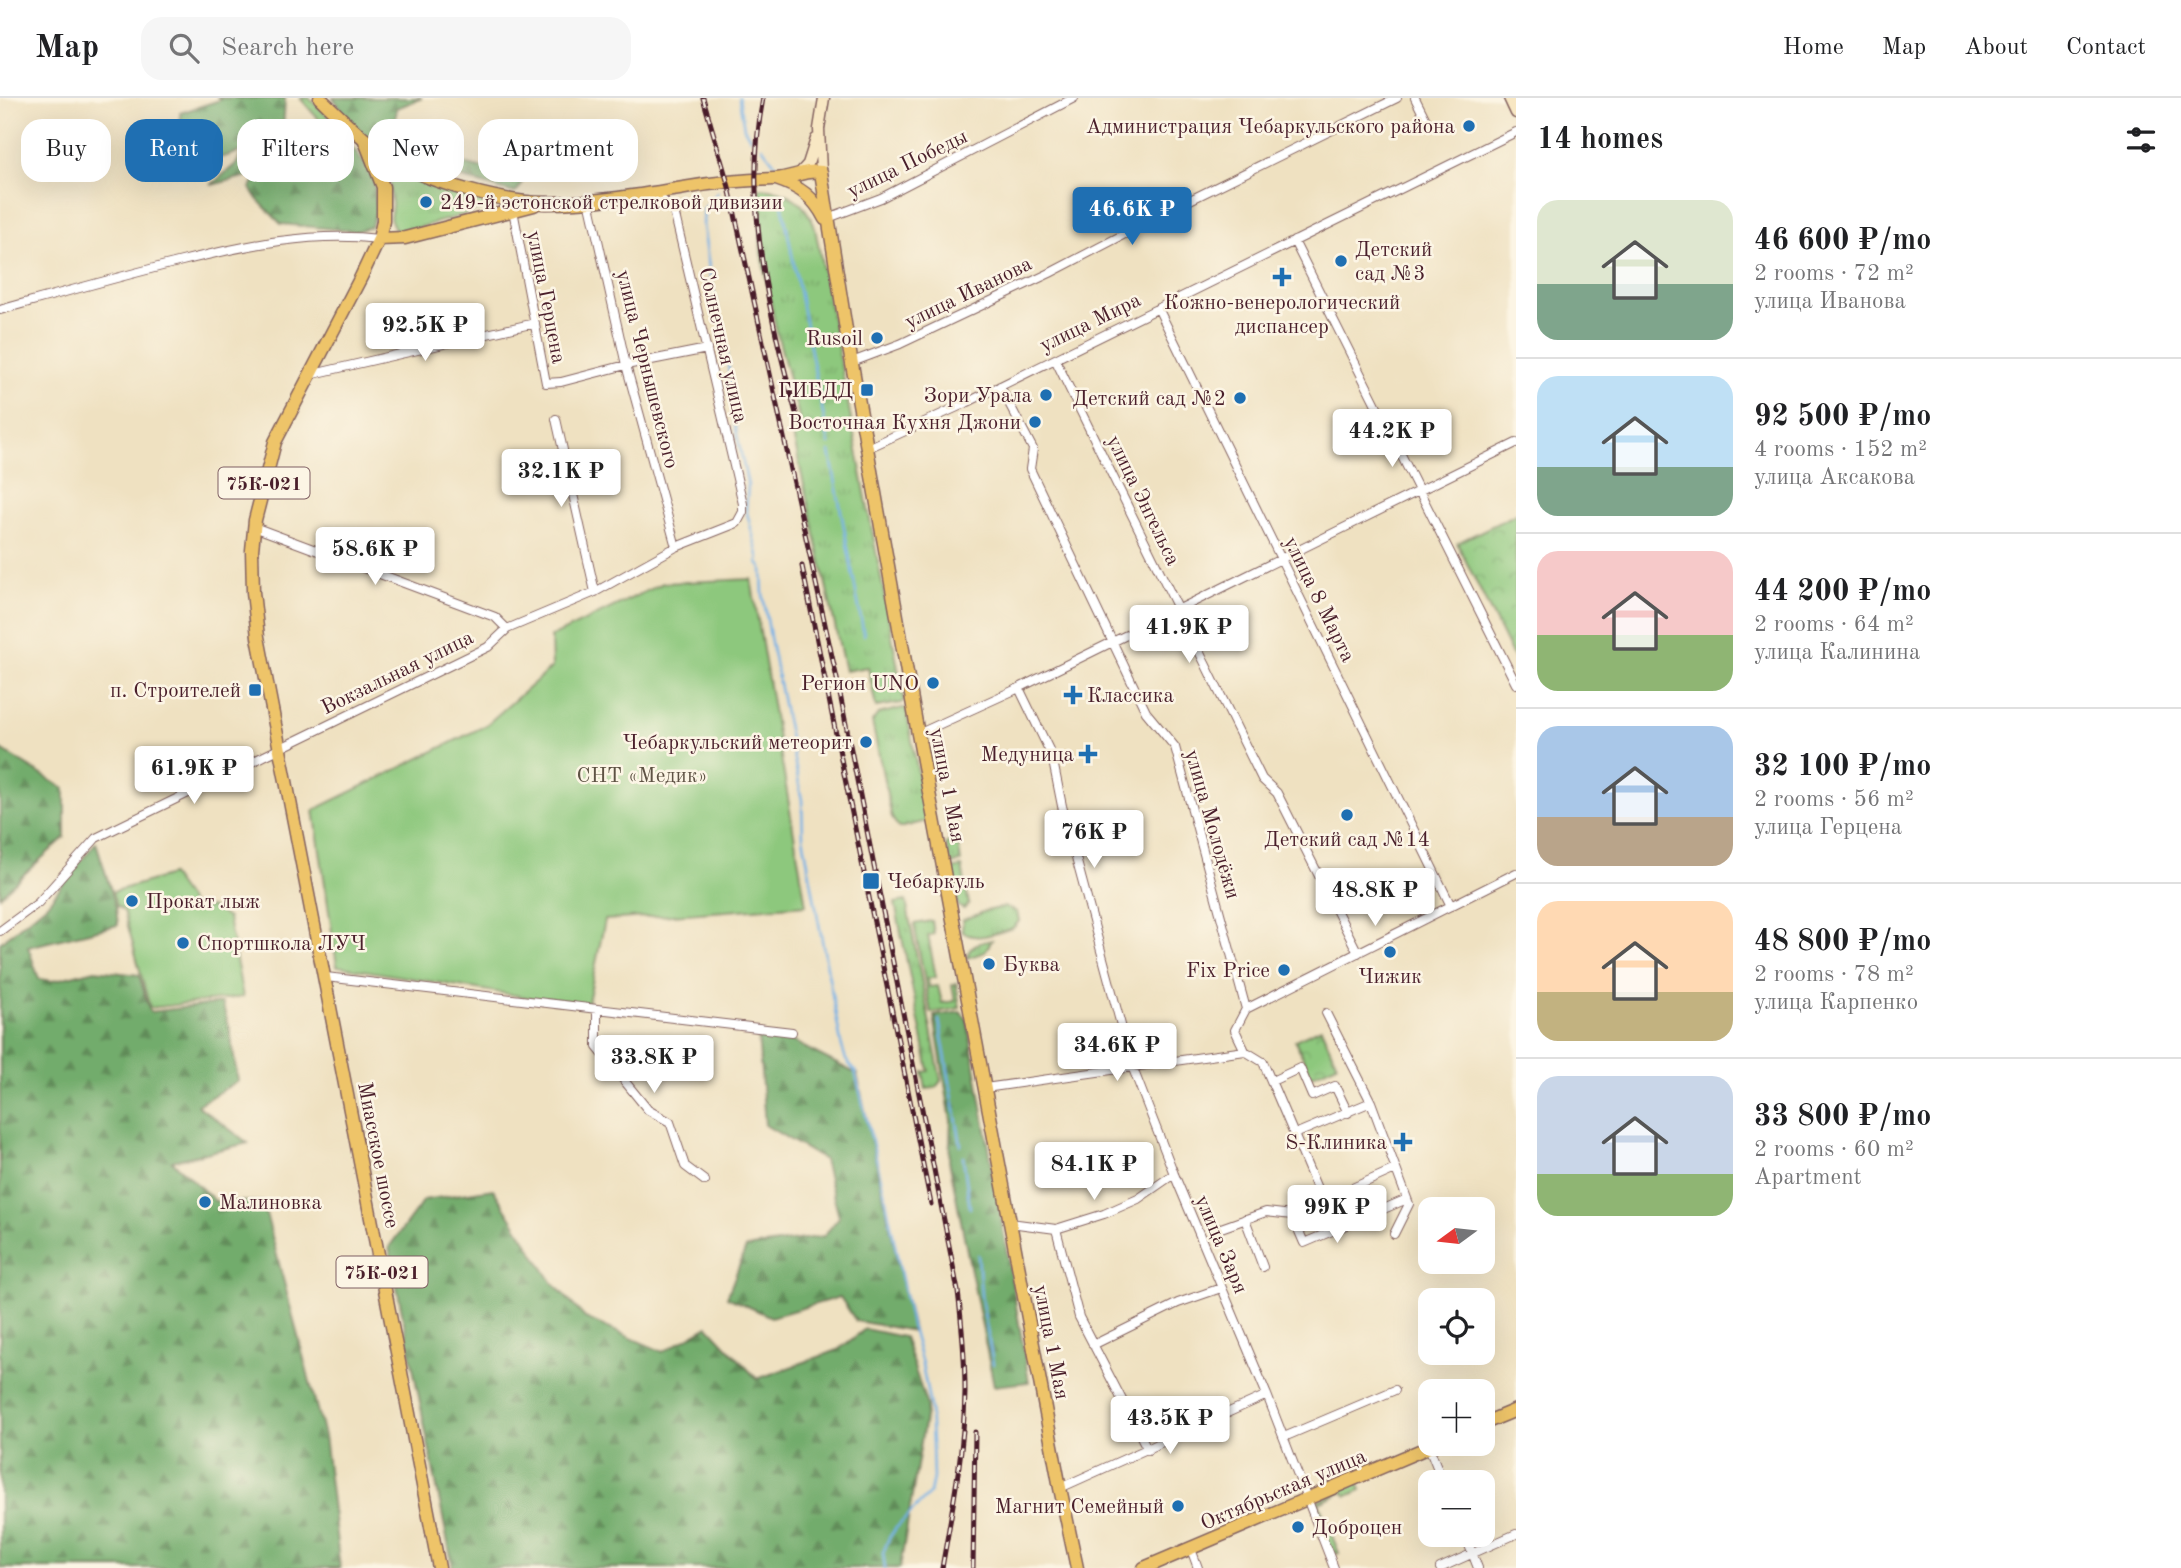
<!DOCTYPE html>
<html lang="en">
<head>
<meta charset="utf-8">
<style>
  body { margin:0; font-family:"Old Standard TT",serif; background:#f6f6f6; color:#202124; height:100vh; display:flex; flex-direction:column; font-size:26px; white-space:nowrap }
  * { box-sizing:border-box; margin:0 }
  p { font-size:23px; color:#757577 }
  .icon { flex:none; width:38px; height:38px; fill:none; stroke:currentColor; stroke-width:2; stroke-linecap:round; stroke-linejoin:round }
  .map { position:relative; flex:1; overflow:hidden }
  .sheet { display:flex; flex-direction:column; background:#fff; width:665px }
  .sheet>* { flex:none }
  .banner { position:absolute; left:21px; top:21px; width:665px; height:63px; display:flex; gap:14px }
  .needle { width:46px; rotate:255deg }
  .controls { position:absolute; left:1418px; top:1099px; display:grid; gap:14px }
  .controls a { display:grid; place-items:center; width:77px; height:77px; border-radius:14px; background:#fff; box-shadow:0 7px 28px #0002; font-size:35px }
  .price { position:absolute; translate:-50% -60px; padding:0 16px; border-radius:7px; background:#fff; color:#222; font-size:23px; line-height:46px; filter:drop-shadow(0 2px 4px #0008) }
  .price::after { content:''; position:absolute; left:50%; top:42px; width:21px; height:16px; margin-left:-10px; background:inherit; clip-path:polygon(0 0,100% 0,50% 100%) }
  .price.selected { background:#1f6fb2; color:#fff }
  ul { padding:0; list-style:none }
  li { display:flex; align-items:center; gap:21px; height:175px; padding:0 21px }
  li+li { border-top:2px solid #e0e0e0 }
  li span { display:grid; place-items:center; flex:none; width:196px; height:140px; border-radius:21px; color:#555 }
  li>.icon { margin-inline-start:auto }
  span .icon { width:84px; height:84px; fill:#fffc; stroke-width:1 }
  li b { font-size:30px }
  h2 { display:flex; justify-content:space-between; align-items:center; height:84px; padding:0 21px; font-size:30px }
  .pill { padding:0 24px; border-radius:21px; background:#fff; box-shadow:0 7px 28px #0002; font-size:24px; line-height:63px }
  .pill.selected { background:#1f6fb2; color:#fff }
  header { display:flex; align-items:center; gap:42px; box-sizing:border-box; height:98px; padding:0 35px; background:#fff; border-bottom:2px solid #e0e0e0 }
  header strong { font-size:33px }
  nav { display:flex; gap:38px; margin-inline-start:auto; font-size:24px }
  .search { width:490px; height:63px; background:#f6f6f6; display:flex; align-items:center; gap:18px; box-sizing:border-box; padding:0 24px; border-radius:21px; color:#757577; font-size:26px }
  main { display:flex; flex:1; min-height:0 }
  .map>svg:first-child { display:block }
  .grass { fill:url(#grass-tufts); stroke:#6c7454; stroke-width:2 }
  .forest { fill:url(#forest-firs); stroke:#5e664c; stroke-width:2 }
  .park { fill:url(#park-crowns); stroke:#6c7454; stroke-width:2 }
  .garden { fill:#8dc87d; stroke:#6c7454; stroke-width:2 }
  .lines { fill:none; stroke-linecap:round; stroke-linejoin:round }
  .stream { stroke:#74b1e6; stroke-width:2.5 }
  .street-casing { stroke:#846360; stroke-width:10 }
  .secondary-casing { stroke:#846360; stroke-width:13 }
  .primary-casing { stroke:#846360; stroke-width:15 }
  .street { stroke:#fff; stroke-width:8 }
  .secondary { stroke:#f8e7c3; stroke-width:10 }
  .primary { stroke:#eec469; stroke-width:12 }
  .rail-casing { stroke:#4a1f2b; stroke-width:5 }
  .rail { stroke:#fcf5e5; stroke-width:2.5; stroke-dasharray:8; stroke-linecap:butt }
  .poi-dot { fill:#1f6fb2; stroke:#fcf5e5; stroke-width:2.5 }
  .labels { text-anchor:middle; stroke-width:5; stroke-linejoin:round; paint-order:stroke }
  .shield { fill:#fcf5e5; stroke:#7f5f63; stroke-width:2 }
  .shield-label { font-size:19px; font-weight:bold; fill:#4a1f2b }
  .poi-label { font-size:21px; fill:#4a1f2b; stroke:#fcf5e5; text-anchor:end }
  .street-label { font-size:21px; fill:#4a1f2b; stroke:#fcf5e5 }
  .park-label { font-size:21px; fill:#5e5244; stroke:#fcf5e5 }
</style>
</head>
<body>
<header>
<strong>Map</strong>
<div class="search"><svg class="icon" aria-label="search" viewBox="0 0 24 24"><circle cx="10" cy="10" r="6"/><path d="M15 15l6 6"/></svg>Search here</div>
<nav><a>Home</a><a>Map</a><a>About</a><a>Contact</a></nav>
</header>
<main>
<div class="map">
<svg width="1516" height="1470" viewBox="0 0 1516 1470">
  <defs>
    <pattern id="grass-tufts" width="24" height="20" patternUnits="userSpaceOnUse" patternTransform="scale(1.75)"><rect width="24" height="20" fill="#8dc87d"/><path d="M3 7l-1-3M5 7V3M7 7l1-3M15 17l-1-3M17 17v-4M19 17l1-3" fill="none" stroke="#7bab6c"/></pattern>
    <pattern id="forest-firs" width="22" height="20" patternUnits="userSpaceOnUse" patternTransform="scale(1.75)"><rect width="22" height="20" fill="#72ac6c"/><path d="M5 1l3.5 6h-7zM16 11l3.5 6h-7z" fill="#608b59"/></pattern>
    <pattern id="park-crowns" width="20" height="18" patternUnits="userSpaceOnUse" patternTransform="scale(1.75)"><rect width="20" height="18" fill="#8dc87d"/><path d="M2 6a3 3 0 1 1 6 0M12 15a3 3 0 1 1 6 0" fill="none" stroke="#7bab6c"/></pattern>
  </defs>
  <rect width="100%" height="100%" fill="#fcf5e5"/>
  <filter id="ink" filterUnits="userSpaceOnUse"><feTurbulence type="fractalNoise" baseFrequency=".0143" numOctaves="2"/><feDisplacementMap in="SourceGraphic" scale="14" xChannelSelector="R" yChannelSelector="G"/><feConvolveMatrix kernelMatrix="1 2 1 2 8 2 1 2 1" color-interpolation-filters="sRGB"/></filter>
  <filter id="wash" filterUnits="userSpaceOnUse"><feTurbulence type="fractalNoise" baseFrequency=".00686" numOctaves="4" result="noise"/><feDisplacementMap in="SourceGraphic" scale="28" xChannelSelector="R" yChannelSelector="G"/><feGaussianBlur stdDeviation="1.57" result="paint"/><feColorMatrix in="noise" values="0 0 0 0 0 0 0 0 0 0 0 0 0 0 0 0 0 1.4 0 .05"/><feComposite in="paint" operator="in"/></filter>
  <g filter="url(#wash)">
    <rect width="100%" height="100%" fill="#efe1c1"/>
    <path class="grass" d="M300 0H309L338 28 326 30Z
      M389 71 441 91 498 107 403 134 395 132 390 120 392 107Z
      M759 90C787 91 806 103 815 130L904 602 901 605 876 609 868 569 845 573 793 337 803 334 776 231 761 155Z
      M903 610 906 611 927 723 899 730 892 720 872 624 878 616Z
      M951 742 958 744 961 764 950 766 946 746Z
      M962 769 969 806 964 811 958 808 951 771Z
      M906 803 941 983 935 990 926 991 923 974 929 973 895 805Z
      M1005 809 1017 814 1019 823 1013 830C999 834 974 845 962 833L963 822 986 813Z
      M932 823 934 836 928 838 936 879 928 881 929 889 938 888 942 905 955 903 952 887 956 885 960 910 931 915 914 826Z
      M992 842 985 854 967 860C970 845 979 845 992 842Z
      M1358 1384 1361 1392 1347 1398 1343 1394 1319 1405 1339 1455 1332 1457 1314 1407 1315 1404Z"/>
    <path class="forest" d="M218 0H285L282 52 291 69 353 50 374 78 376 112 371 129 356 133 281 126 257 101 250 90 260 75 211 87 237 65 242 53 224 59 189 65 162 40 182 32 180 15 220 2Z
      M333 0H422L397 10 394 29 434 56 475 69 519 74 522 87 515 95C464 81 403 65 360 33 350 25 341 10 333 0Z
      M0 651 65 691V739L0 798Z
      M96 744 116 809 118 827 28 849 39 881 52 883 95 872 139 877 150 914 222 905 229 929 238 983 197 1007 248 1045 172 1063 215 1103 263 1104 324 1338 340 1470H0V845L47 806Z
      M960 914 967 921 1029 1284 994 1288 949 1063 951 1022 934 918Z
      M758 936 788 941 857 976 913 1233 856 1223 840 1199 771 1219 727 1199 746 1150 824 1138 839 1119 824 1062 765 1027Z
      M493 1091 552 1184 585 1220 663 1254 708 1228 757 1281 838 1252 865 1231 904 1239 927 1308 900 1470H453L389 1149 424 1102Z"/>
    <path class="park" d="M1516 416V565L1457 445Z
      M1321 930 1337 966 1311 978 1295 942Z"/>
    <path class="garden" d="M751 481 806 807 605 822 587 909 337 868 314 712 485 628 552 569 551 539 663 485Z
      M171 777 195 811 211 809 228 820 243 899 150 910 124 813 116 807 112 794Z"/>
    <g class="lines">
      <path class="stream" d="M739 0 744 30 750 40
        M762 49 779 71
        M718 94 704 111 703 127 711 184 725 238 735 327 748 388 746 411 759 461 757 464 762 470 763 496 770 539 802 702 803 739 841 945 846 962 855 973 885 1097 911 1227 922 1266 930 1308 932 1345 933 1380 930 1395 896 1430 889 1440 883 1455 885 1470
        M781 100 829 346
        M830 354 864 537
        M939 922 961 1047
        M963 1059 970 1110
        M978 1157 981 1198 993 1266"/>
    </g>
  </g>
  <g filter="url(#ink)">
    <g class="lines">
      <g class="street-casing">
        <path id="street" d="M1415 0 1428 26
          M589 102 626 267 676 449
          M513 112 546 285 561 284 626 267 707 251
          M828 120 881 100 1074 0
          M1294 143 1516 586
          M1158 210 1451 808
          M0 212C61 195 121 178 182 163 247 147 312 133 379 141
          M1055 261 1262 681 1277 695 1358 855
          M852 264 900 246 1050 175 1186 104 1397 0
          M309 277 535 225
          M1000 288 1033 351 1030 371 1146 614 1175 649 1246 911 1235 932 1245 953 1263 964 1322 1102
          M556 321 595 494
          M868 350 966 305 1516 34
          M254 429 495 519 507 531
          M1019 590 1052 658 1062 708 1132 968 1174 1076 1267 1297 1334 1470
          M918 636 1019 590 1516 345
          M0 833 38 805 96 740 488 549 507 531 595 494 676 449 737 425 743 414V406L674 113 655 95
          M326 879 792 934
          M1246 911 1516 775
          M597 912V949L648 1012 670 1024 685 1068 705 1083
          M1326 915 1371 1004 1409 1106 1394 1136
          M1272 983 1300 970 1312 998 1335 988 1348 1015
          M985 990 1245 953
          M1295 1036 1371 1004
          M1292 1117 1304 1145 1407 1101
          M1245 1121 1263 1169
          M1010 1125 1056 1131 1104 1116 1138 1101 1174 1076
          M1221 1130 1266 1114 1292 1117 1395 1071
          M1056 1131 1079 1219 1148 1352
          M1093 1247 1178 1205 1221 1190
          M1284 1339 1395 1292
          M1429 1349 1443 1384
          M1060 1390 1267 1297
          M1465 1437 1478 1470
          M1191 1451 1198 1470
          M1440 1470 1516 1436"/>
      </g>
      <g class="secondary-casing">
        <path id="secondary" d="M1509 0 1516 15
          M821 74 819 31 824 0
          M798 77 808 66 816 41"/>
      </g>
      <g class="primary-casing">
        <path id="primary" d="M320 0C343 22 366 45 393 62 429 85 504 105 546 105 594 105 643 97 690 89 718 84 745 82 774 81 790 81 806 71 821 74L847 238 918 636 1060 1390 1077 1470
          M365 43 383 89V123L379 141 361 179 275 344 255 422 252 452 253 494 258 539 439 1470
          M776 81C800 89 814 99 825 121
          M379 141 405 140 534 107
          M1482 1326 1516 1312
          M1144 1470 1436 1346"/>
      </g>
      <use href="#street" class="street"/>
      <use href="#secondary" class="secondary"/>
      <use href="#primary" class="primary"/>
      <g class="rail-casing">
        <path id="rail" d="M703 0 729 89 837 581 958 1193C962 1227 965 1260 965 1294 964 1354 952 1412 942 1470
          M763 0C742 110 770 220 799 326
          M802 468 931 1106
          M973 1470 975 1334"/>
      </g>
      <use href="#rail" class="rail"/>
    </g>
  </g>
  <g class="poi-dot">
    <circle cx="1469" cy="28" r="7"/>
    <circle cx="426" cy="104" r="7"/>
    <circle cx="1341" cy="163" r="7"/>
    <path d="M1278.5 168.5h7v7h7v7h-7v7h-7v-7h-7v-7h7z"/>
    <circle cx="877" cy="240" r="7"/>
    <rect x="860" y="285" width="14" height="14" rx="3.5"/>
    <circle cx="1046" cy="297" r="7"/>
    <circle cx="1240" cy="300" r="7"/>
    <circle cx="1035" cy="324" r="7"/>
    <circle cx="933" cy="585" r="7"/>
    <rect x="248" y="585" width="14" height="14" rx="3.5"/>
    <path d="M1069.5 586.5h7v7h7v7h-7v7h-7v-7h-7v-7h7z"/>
    <circle cx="866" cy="644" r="7"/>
    <path d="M1084.5 645.5h7v7h7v7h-7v7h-7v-7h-7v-7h7z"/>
    <circle cx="1347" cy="717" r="7"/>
    <rect x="862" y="774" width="18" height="18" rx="3.5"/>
    <circle cx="132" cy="803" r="7"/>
    <circle cx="183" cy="845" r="7"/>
    <circle cx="1390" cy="854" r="7"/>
    <circle cx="989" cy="866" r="7"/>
    <circle cx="1284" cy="872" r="7"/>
    <path d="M1399.5 1033.5h7v7h7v7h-7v7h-7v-7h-7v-7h7z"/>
    <circle cx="205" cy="1104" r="7"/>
    <circle cx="1178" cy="1408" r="7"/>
    <circle cx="1298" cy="1429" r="7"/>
  </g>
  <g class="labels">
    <g class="shield">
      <rect x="218.5" y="369.5" width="91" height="31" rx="5"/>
      <rect x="336.5" y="1158.5" width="91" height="31" rx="5"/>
    </g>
    <g class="shield-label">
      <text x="264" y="392">75К-021</text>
      <text x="382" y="1181">75К-021</text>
    </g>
    <g class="poi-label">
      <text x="1455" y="35">Администрация Чебаркульского района</text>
      <text x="440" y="111" text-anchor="start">249-й эстонской стрелковой дивизии</text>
      <text x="1355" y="158" text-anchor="start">Детский<tspan x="1355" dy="24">сад №3</tspan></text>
      <text x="1282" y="211" text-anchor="middle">Кожно-венерологический<tspan x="1282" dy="24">диспансер</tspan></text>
      <text x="863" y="247">Rusoil</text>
      <text x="853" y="299">ГИБДД</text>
      <text x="1032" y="304">Зори Урала</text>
      <text x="1226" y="307">Детский сад №2</text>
      <text x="1021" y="331">Восточная Кухня Джони</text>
      <text x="919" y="592">Регион UNO</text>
      <text x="241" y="599">п. Строителей</text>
      <text x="1087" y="604" text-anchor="start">Классика</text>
      <text x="852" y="651">Чебаркульский метеорит</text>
      <text x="1074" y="663">Медуница</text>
      <text x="1347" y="748" text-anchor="middle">Детский сад №14</text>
      <text x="887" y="790" text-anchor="start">Чебаркуль</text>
      <text x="146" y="810" text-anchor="start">Прокат лыж</text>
      <text x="197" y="852" text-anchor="start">Спортшкола ЛУЧ</text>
      <text x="1003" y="873" text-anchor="start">Буква</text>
      <text x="1270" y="879">Fix Price</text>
      <text x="1390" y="885" text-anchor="middle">Чижик</text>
      <text x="1387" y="1051">S-Клиника</text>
      <text x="219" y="1111" text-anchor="start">Малиновка</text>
      <text x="1164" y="1415">Магнит Семейный</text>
      <text x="1312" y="1436" text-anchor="start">Доброцен</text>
    </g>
    <g class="street-label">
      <text transform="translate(907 65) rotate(-26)" y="7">улица Победы</text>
      <text transform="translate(968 194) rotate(-26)" y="7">улица Иванова</text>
      <text transform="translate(547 199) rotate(79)" y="7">улица Герцена</text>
      <text transform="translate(1090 224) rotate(-26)" y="7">улица Мира</text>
      <text transform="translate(724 247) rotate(77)" y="7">Солнечная улица</text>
      <text transform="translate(648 271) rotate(76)" y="7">улица Чернышевского</text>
      <text transform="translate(1144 402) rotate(64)" y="7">улица Энгельса</text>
      <text transform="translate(1320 501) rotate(64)" y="7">улица 8 Марта</text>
      <text transform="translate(397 574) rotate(-26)" y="7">Вокзальная улица</text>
      <text transform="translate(948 687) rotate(79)" y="7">улица 1 Мая</text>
      <text transform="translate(1213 726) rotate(74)" y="7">улица Молодёжи</text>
      <text transform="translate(379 1057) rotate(79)" y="7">Миасское шоссе</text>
      <text transform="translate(1222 1146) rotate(67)" y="7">улица Заря</text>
      <text transform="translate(1052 1244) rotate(79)" y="7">улица 1 Мая</text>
      <text transform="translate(1283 1391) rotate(-23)" y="7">Октябрьская улица</text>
    </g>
    <g class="park-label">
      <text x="642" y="684">СНТ «Медик»</text>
    </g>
  </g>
</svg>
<div class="controls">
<a><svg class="needle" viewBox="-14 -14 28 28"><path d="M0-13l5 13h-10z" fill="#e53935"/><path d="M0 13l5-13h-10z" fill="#757577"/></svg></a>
<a><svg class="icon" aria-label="locate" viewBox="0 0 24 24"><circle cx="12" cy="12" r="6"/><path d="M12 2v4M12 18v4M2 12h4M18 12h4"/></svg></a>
<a>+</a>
<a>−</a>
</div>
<b class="price selected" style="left:1132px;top:149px">46.6K ₽</b>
<b class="price" style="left:425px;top:265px">92.5K ₽</b>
<b class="price" style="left:1392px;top:371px">44.2K ₽</b>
<b class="price" style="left:561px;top:411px">32.1K ₽</b>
<b class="price" style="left:375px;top:489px">58.6K ₽</b>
<b class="price" style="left:1189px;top:567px">41.9K ₽</b>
<b class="price" style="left:194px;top:708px">61.9K ₽</b>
<b class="price" style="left:1094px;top:772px">76K ₽</b>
<b class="price" style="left:1375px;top:830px">48.8K ₽</b>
<b class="price" style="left:1117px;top:985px">34.6K ₽</b>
<b class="price" style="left:654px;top:997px">33.8K ₽</b>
<b class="price" style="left:1094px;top:1104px">84.1K ₽</b>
<b class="price" style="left:1337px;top:1147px">99K ₽</b>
<b class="price" style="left:1170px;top:1358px">43.5K ₽</b>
<div class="banner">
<a class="pill">Buy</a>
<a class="pill selected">Rent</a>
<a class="pill">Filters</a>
<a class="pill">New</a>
<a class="pill">Apartment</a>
</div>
</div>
<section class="sheet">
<h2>14 homes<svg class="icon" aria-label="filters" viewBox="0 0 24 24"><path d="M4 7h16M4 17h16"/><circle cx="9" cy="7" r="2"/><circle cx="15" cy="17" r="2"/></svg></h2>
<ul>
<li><span style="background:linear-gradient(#dfe7d0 60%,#7fa58c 0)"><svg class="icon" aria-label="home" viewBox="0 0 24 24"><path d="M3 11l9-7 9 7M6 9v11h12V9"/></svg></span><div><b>46 600 ₽/mo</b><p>2 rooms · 72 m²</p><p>улица Иванова</p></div></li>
<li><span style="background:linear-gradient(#bfe0f5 65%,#7fa58c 0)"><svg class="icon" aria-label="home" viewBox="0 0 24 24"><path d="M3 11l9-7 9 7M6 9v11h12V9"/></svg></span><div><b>92 500 ₽/mo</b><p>4 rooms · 152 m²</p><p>улица Аксакова</p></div></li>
<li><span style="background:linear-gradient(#f6c9c9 60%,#8fb573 0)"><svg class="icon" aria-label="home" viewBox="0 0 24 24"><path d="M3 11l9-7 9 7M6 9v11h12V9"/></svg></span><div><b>44 200 ₽/mo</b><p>2 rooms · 64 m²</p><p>улица Калинина</p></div></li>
<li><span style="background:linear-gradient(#a9c7e8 65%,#b9a48a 0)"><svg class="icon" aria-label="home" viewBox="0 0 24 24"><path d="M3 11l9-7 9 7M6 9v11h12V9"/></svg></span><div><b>32 100 ₽/mo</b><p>2 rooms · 56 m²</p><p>улица Герцена</p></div></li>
<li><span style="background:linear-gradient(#ffd9b3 65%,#c2b280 0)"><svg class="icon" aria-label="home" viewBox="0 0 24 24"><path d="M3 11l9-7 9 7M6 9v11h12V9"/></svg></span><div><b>48 800 ₽/mo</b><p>2 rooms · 78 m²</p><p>улица Карпенко</p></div></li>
<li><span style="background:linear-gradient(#c9d6e8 70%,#8fb573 0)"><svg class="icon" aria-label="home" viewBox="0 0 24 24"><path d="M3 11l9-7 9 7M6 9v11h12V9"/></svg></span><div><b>33 800 ₽/mo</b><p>2 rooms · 60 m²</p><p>Apartment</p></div></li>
</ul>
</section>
</main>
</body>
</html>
